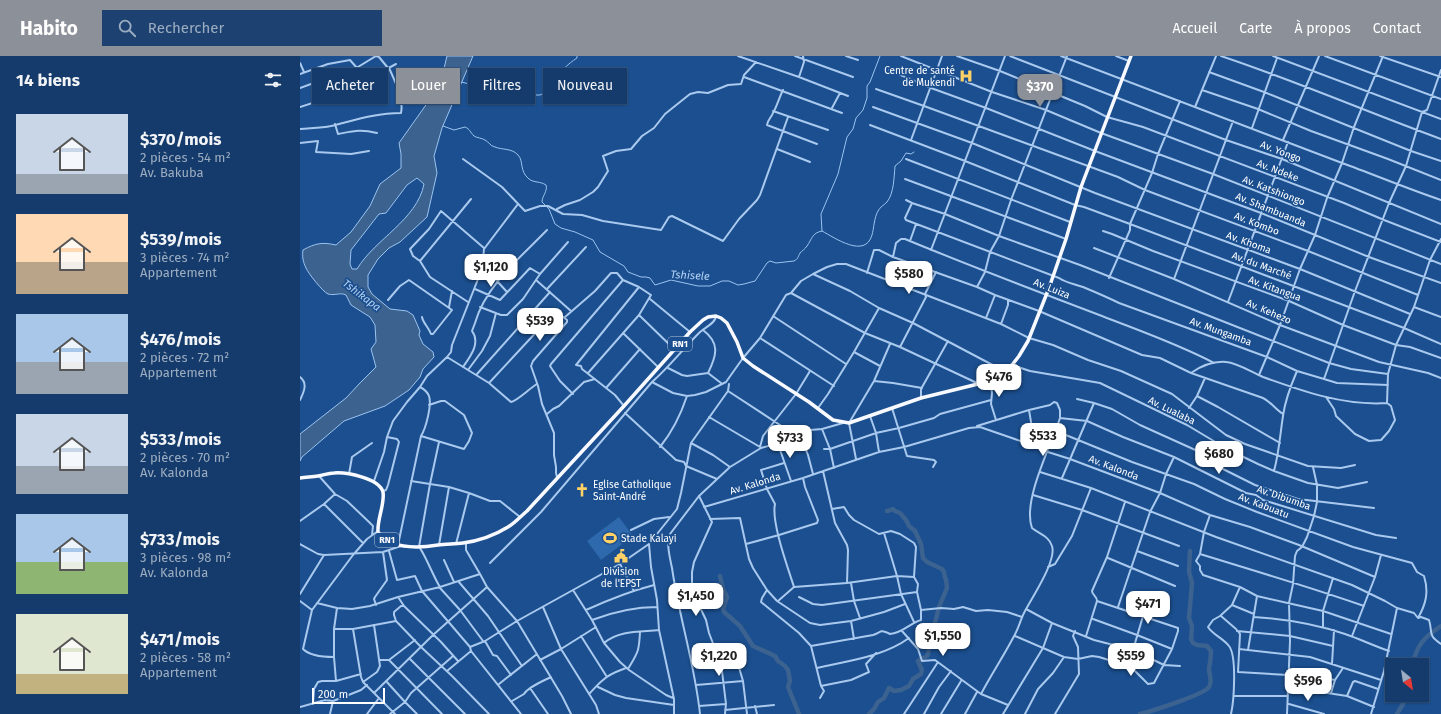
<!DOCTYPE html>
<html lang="fr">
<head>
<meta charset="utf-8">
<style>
  body { margin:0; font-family:"Fira Sans",sans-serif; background:#1d4271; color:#f1f3f6; height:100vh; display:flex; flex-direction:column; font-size:15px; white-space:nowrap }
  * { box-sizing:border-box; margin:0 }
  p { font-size:13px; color:#9dadc1 }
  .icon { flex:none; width:22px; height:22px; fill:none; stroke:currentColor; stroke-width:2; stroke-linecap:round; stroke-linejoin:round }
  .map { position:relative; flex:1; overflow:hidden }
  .panel { display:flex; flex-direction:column; background:#143b6b; width:300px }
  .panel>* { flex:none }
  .banner { position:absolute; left:12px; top:12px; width:380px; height:36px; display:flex; gap:8px }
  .needle { width:26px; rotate:150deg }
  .controls { position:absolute; left:1085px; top:602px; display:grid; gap:8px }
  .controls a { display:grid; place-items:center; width:44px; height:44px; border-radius:0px; background:#143b6b; box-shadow:0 1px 3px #0004,0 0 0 1px #33557e; font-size:20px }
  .scale { position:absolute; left:12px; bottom:10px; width:73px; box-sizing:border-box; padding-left:4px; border:2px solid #fff; border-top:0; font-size:11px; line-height:14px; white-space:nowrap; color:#fff; -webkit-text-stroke:3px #1b4f8f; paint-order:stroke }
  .price { position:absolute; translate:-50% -34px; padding:0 9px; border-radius:8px; background:#fff; color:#222; font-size:13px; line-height:26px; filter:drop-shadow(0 1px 2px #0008) }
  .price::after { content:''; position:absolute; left:50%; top:24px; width:12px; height:9px; margin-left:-6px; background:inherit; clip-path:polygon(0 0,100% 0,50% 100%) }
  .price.active { background:#8c9099; color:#fff }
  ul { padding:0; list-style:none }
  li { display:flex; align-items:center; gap:12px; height:100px; padding:0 16px }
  li span { display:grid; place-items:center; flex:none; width:112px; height:80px; border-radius:0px; color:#555 }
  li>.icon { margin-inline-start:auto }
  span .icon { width:48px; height:48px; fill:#fffc; stroke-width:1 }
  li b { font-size:17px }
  h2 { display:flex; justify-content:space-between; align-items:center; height:48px; padding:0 16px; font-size:17px }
  .chip { padding:0 14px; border-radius:0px; background:#143b6b; box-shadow:0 1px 3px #0004,0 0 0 1px #33557e; font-size:14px; line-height:36px }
  .chip.active { background:#8c9099; color:#fff }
  header { display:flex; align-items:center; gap:24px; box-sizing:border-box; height:56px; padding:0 20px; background:#8c9099; color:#fff }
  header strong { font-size:19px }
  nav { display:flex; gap:22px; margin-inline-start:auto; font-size:14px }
  .search { width:280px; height:36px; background:#1d4271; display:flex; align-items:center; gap:10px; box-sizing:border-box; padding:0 14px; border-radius:0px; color:#9dadc1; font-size:15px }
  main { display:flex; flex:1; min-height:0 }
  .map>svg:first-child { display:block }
  .green { fill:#2e69ad }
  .water { fill:#3c6290; stroke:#9cc4f0; fill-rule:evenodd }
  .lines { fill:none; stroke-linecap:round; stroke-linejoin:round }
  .stream { stroke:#9cc4f0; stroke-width:1 }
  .river { stroke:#3c6290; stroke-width:4.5 }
  .minor { stroke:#a9c9ee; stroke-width:2 }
  .trunk { stroke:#f8faff; stroke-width:3.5 }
  .labels { text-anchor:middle; stroke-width:3.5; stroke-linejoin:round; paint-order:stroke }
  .shield { fill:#1b4f8f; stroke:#bbcadd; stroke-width:1 }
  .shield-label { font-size:9px; font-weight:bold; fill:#fff }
  .poi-label { font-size:10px; fill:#fff; stroke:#1b4f8f; text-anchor:start }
  .street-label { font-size:10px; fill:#fff; stroke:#1b4f8f }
  .water-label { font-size:11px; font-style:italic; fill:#b5d3f5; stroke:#1b4f8f }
</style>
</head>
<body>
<header>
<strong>Habito</strong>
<div class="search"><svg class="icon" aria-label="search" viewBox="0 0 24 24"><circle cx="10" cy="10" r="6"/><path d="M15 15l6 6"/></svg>Rechercher</div>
<nav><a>Accueil</a><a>Carte</a><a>À propos</a><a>Contact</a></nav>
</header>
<main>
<section class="panel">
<h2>14 biens<svg class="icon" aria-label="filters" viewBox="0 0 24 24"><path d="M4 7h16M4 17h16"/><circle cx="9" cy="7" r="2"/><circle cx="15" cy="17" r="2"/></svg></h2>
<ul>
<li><span style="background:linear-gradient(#c9d6e8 75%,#9aa5b1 0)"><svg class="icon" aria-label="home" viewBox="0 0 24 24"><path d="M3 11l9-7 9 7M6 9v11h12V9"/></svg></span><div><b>$370/mois</b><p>2 pièces · 54 m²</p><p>Av. Bakuba</p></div></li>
<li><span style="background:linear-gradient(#ffd9b3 60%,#b9a48a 0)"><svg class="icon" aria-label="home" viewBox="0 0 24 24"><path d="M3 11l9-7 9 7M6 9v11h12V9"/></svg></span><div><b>$539/mois</b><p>3 pièces · 74 m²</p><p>Appartement</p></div></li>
<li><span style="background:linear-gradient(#a9c7e8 60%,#9aa5b1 0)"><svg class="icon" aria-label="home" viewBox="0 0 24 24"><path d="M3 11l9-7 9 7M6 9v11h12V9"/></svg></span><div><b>$476/mois</b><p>2 pièces · 72 m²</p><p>Appartement</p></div></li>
<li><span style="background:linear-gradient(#c9d6e8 65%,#9aa5b1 0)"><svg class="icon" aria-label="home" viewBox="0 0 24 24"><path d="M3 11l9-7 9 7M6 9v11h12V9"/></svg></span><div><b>$533/mois</b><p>2 pièces · 70 m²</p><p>Av. Kalonda</p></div></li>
<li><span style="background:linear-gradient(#a9c7e8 60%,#8fb573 0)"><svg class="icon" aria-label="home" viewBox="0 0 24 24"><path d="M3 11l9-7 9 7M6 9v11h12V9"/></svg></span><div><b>$733/mois</b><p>3 pièces · 98 m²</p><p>Av. Kalonda</p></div></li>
<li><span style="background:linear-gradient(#dfe7d0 75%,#c2b280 0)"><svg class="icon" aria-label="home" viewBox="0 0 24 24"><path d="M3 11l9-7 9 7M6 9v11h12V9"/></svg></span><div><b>$471/mois</b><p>2 pièces · 58 m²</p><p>Appartement</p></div></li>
</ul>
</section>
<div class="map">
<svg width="1141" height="658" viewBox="0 0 1141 658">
  <rect width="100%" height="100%" fill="#1b4f8f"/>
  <path class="green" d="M319 461 333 480 301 504 287 485Z"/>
  <path class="water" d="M147 0H173L142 72 134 100 137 117 127 161 100 186 89 192 78 203 68 219V231L72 238 90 253 107 255 113 259 120 275 119 279 123 288 133 296 134 301 123 313 120 321 109 334 85 350 44 365 2 401 0 405V378L46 342 60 327 76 311 71 293 76 286 75 269 70 261 51 249 46 239C40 236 35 240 28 238 23 236 8 217 6 212 3 206 2 200 3 194 16 187 22 186 36 189L51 176 70 150 80 128 101 112V98L99 87 140 29ZM117 122 124 128C117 164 75 183 57 213H52L50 208 51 194 79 158 86 157 107 129Z"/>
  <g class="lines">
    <path class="stream" d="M161 26 174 29 181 35 186 37 206 34 214 37 223 34 228 35 235 39H240L248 35 250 32 249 29 250 28 258 26C259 15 268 8 277 2V0
      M143 70 154 74 165 71C170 73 170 76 174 80 177 82 182 82 185 84 189 86 190 90 195 91 202 94 212 92 218 99 224 105 219 115 229 123 234 127 240 125 246 129 248 135 242 140 242 146L249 153 255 168 261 172 275 176 293 184 300 196 324 210 328 216 341 221H346L350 222 355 229 371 224 398 230H410L422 225H429L438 229 444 228 455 225 467 207 470 205 476 207 494 205C498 203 498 201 500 197 502 195 505 193 507 190 512 183 512 177 522 175 535 182 565 203 572 179 574 172 574 162 578 155 580 151 584 149 587 146 594 137 594 121 595 110L601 105 606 97 611 98 614 96
      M522 175 521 158 538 118 547 81 553 73 556 62 563 54 567 42V30L570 26 580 0"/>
    <path class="river" d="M420 520 423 533 427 541 423 553 424 556 440 570 453 590 475 600 478 605 485 610 488 614 490 625 488 631 499 658
      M1112 609C1118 588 1123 582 1141 570
      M569 658 574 653 578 646 584 642 589 632 594 635 601 634 609 630 613 623 621 618 622 614 618 605C621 602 625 602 627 600 630 595 628 588 631 583L639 551 647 532 646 523 645 522 644 516 642 513 627 506 623 502 621 488 615 475 609 470 606 464 600 457 595 455 593 453 588 455H587
      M840 658C852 655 903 639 909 631 913 625 909 619 909 613 910 607 911 601 911 595L907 590 897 589 893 587 891 583 892 570 889 562 892 527 889 516 890 495
      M1097 658 1103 648 1106 639"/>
    <path class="minor" d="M438 0 499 21 548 40
      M495 0 553 21
      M546 0 558 4
      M601 0 692 36 746 54 801 77 913 118 1141 208
      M657 0 700 15 785 50 807 61 843 71 1044 147 1084 164 1141 186
      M710 0 926 84 982 103 1141 168
      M761 0 1042 107C1075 119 1108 133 1141 144
      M816 0 829 5
      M921 0C996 25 1067 56 1141 83
      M973 0 1141 63
      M1025 0 1141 43
      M1080 0 1141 21
      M0 7 4 16
      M589 14 631 32 686 52 795 95 961 157 1069 201 1141 227
      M909 16 964 36 1111 95 1141 105
      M0 18 28 8 50 4 57 12
      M444 21 542 57
      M499 21 504 6 503 0
      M0 32 19 25 40 22 76 0 79 1 88 12
      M576 33 624 50 818 121 845 134 1008 195 1118 239
      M483 34C479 42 477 50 473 57 471 62 468 63 467 69L517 88
      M902 34 958 53 1011 75 1088 103 1141 124
      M0 51C34 41 65 25 96 8
      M573 51 672 87 795 137 1000 213 1110 258
      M895 51 916 0
      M532 52 540 37
      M473 55 528 74
      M35 68 38 78C54 75 60 73 77 77
      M570 69 665 105 775 149 784 151 830 168 1104 272 1141 288
      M952 72 977 2
      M0 73C10 72 21 72 31 70 55 64 76 57 101 57 104 43 95 25 89 12
      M611 84 642 0
      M983 84 1019 0
      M0 87 18 85 16 96 51 98 69 95
      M477 93 510 106
      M163 103 202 131 225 155 240 150H248L263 158 282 159 303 165 361 174 369 161 372 160 423 185 439 163 457 144 460 139 488 61
      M606 103 770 166
      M605 123 766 183
      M606 144 612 147 645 158 699 180 780 209 1029 307 1051 313 1088 318
      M612 147 605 162 606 164 759 222C766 227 775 228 783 231 795 236 807 241 819 247L967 301 997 315 1024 323 1037 327 1088 329
      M257 153 265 149 280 144 293 136 298 131 308 115 303 100 316 95 331 93 342 80 354 72 365 58 390 38 398 36 408 37 428 29 441 28 444 19 456 6
      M803 175 812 178 853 195 989 245 1043 269 1096 289 1110 291 1141 302
      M610 185 616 168
      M794 192 874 223 980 269 1079 306 1128 317 1141 322
      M631 194 705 0
      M593 201 596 187 601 183H605C670 210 736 235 802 260 840 275 878 288 914 307
      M120 205 171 143
      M567 217 574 194H579L593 201 677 231 695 239 739 255 842 299 860 302 891 317 963 342C971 346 975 353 983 358
      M513 218 550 235 579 252 613 267 704 315
      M809 222 830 174V168L852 117 858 98 880 45
      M874 223 933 65
      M236 224 271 255
      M197 225 207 236
      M677 231 685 216 690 196 699 180 711 144 767 0
      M175 233 200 244 230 212 240 218
      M247 233 286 191
      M491 237 565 277 600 291 677 327
      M350 243 390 276
      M88 244 100 230 109 224 152 254 133 278H131C129 272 123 267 122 261
      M168 246 130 221 120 205 113 200 110 193 129 173 141 155 184 192
      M928 246 988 86
      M149 251 152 235
      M180 251 201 259H207L223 243 240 218 268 186
      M1114 251 1141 261
      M339 259 374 293
      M473 260 546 308
      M265 261 295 235 311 217H317L323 224 339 231 351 239 339 259 288 317
      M686 262 695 239
      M701 268 708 249V244
      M403 274C420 287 417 299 408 317
      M323 277 358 311
      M460 282 534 330
      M600 291 626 241 625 238 636 216
      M554 296 580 310
      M147 301 189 327 211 346C217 345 230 332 237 328
      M712 309 730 315 800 327 887 369 927 393 958 408 974 415 1008 427 1038 432 1067 426
      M163 311C170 301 181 287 172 275 173 272 174 270 175 267 186 229 220 202 247 174
      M368 312 382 319 387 320 408 317 421 327
      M168 314 182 295 190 280 196 257
      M891 317C901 310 913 305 926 306 938 307 951 316 963 321 1002 335 1044 350 1087 347
      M177 318 250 236
      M959 319 980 269 1000 213 1015 179 1027 142 1042 107 1054 71 1083 0
      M0 321C8 327 4 336 0 344
      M690 323 692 337 691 348 696 364
      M1024 323 1055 235 1089 147 1106 110 1122 56 1127 54 1141 14
      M574 325 593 327 622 332
      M352 326 373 337 387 340 395 339 406 336 426 326 443 302 460 282 486 239 491 237 501 225 513 218 527 211 537 208H546L701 268 729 282 753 289 788 304 821 315 872 338 926 379 945 388 1008 410 1041 412 1055 409
      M189 327 254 257 257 256 267 264V266L233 305 231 310 238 330 242 348 254 377V399L256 411V417L257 421
      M306 332 340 293
      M428 335 483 371 496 382
      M273 338 260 325 250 310 251 308 323 224
      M897 340 918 351 980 387
      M621 341V333L648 285
      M1026 341 1034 353 1036 360 1055 378 1069 385 1081 384 1089 375 1095 364 1091 350 1087 347 1088 318 1096 289 1114 251 1130 204 1141 183
      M777 343 794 347 812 353 840 369 902 397 923 413 955 429 998 443 1074 452
      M324 350 315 339 282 313 281 310 276 309 339 231
      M518 352 528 338 554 296 579 252
      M592 352 607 400 634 404 636 406 633 411
      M889 352 897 340 905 322
      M729 354 735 390
      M325 357 376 404 384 406 386 410 417 423
      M247 358 253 353 259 350 284 326 295 323
      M570 360 576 377 579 396
      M409 361 460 391
      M760 362 787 365 823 381 874 401 946 437 956 439 963 444 1076 479 1096 482
      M677 370 729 354 750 349 754 346 757 347 760 354V362C751 390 722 445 732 472 739 478 749 480 752 490 757 505 731 543 724 557 720 565 718 574 713 582 703 601 691 619 681 638L708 649
      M522 373 530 393 534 412
      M756 375 832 406 894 428 925 443 957 456 1053 491 1112 507 1117 516 1124 520C1129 536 1126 548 1118 562
      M500 379 508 399 513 418
      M121 380 164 393 169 385 172 377 164 359 145 345H141L129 349
      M139 386 130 428 119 491C124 496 134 522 140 531
      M391 387 413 399 430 411
      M476 387 479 391 491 425
      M360 391C373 375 381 358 387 340
      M460 391 463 380 496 338 510 315
      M524 393H530L576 377 599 372 634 362 640 358 691 344
      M556 403 549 367 574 325 590 288
      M484 407 461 414 467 433 475 448C471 466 488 512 494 531
      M523 415 535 467 547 489 548 494 547 527
      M974 415C979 397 980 379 983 360 985 344 991 329 997 315
      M740 416 791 432 916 481 1052 529 1085 545 1097 552 1114 557 1118 562 1121 561 1129 564C1133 576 1127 579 1141 588
      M49 418 52 401 72 387
      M19 420 35 438 47 445 69 466 73 470 72 479
      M762 422 794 347
      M74 425 84 396 87 381 93 365 107 346 120 331 127 320 147 301 151 296 152 289 182 213 184 193 218 148
      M111 425 149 431 169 437 190 445H200L220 461
      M83 435 86 434 88 429 99 386 97 383 87 381
      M733 439 782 454 879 490
      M399 440 412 466 394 506 392 516V529L396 543 406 564 409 577 419 603 422 615 426 648 425 658
      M24 448 63 487
      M404 451 503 422 579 396 604 391 669 372 680 371 735 390 748 396 770 403 860 437 910 459 950 471 999 489 1075 521
      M532 453 544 451 549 459 554 464 579 478 591 475 600 478 614 487 616 491 614 521 618 528 617 536 621 554
      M910 459 904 476 900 498 896 505 900 510V514L903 519 940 531 957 540 1023 555 1091 578
      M410 463 440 462 449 503 453 512 467 534 477 545 510 567 520 569 551 565 584 556 605 548
      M0 465 24 448 35 438
      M331 474 354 463 369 461
      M584 477 597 520 601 538 614 566
      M166 487V494L180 518 187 531 217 565 262 640 271 658
      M0 488 18 498 24 499 83 496 101 490
      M156 488 169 437
      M349 488 351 511 357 544 359 574 374 643V658
      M446 488 479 479 517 467 518 464 505 431 503 422
      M98 489 121 380C126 372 132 349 129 340 127 335 124 333 120 331
      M139 489 149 431
      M89 495 97 524 115 520 122 535 170 591 171 595 221 658
      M837 495 878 510
      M900 498C955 515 1010 531 1064 550
      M808 502 875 530
      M144 504 154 526
      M190 507 241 456 352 326C369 311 383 293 399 277 404 272 416 267 416 260
      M320 508 334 535
      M748 511 755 508 772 480 791 432
      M158 525 188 560 222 610
      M551 527 554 545 560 562
      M140 532 160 554 183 585
      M273 534 292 564 304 587 320 606 329 614 366 639 373 642
      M467 534 462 542 461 546 499 577 511 590 521 630 524 635 520 642
      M0 538 24 499
      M98 541 104 550 141 586 158 605
      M499 541 513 548 522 549 617 536
      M0 545 12 554
      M478 545 494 531 547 527 597 520 614 521
      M17 547 37 552 52 553 70 550 98 541 140 531 180 518
      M76 549 74 543 75 541 87 524 83 496
      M932 549 954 558
      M104 550H101L94 556V559L96 565 121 591 152 620 189 658
      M243 551 261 593 296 649 299 658
      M818 551 850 456 860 437 866 418 874 401
      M726 553 752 567 794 584 833 594 864 609 880 610
      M286 554C308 544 331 535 354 529
      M921 560 936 573 940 578 938 616
      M954 561C985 563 1015 568 1045 578 1060 583 1074 590 1089 595
      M793 563 837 579 872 593
      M292 564C313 556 334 551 357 551
      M551 565 554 583
      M1023 571V555L1033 522
      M34 573H53L96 565
      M53 573 61 621 63 626 95 658
      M602 575 618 593 622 605 635 604 681 638
      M937 575 990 580 1033 590
      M281 580 307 621
      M715 580 764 601 778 603 792 600 799 601 825 609 834 614 848 628 854 627 872 593 878 575V572L797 545
      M786 580 797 545C797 540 792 539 792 535L807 501 825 446
      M1052 580 1075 521 1081 499
      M185 585 193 599 197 600 211 619
      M304 587C319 574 341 576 359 574
      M511 590 573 579C582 576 579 573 590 578 603 577 610 567 621 564V554L641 552 654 553 663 551 676 555 688 554 707 556 722 561
      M170 591 185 585 217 565 320 508 349 488 377 453 381 437 391 387 428 335 429 328
      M433 591 443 625 447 658
      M939 593 1010 601 1081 624
      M833 594 843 560
      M948 594 957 540
      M34 601C24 601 10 600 3 593L12 554 53 499 67 483 78 475
      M110 603 165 658
      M79 604H89L115 584
      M89 604 142 658
      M240 604 261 593 296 571
      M1032 608 1034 574
      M517 612C547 605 583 601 609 582
      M328 613C338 596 339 596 340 576
      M147 615 171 595
      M938 616 988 619
      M989 616 1035 624
      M36 625 34 601V573L37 552
      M86 625 105 646 117 658
      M63 626 77 616 80 610 74 569
      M199 628 237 598
      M396 629 443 625
      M521 630 551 624 569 616 566 608 576 597
      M298 631 315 639 326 642 374 649
      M988 631 1047 640 1074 651
      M230 632 248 658
      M74 637 133 579 187 531
      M1031 637 1035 624 1043 612
      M289 638C294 633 298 628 303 624 309 618 318 615 326 612
      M934 640H988
      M1047 640 1053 626 1055 625 1078 633
      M212 645 224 638C228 631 243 625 251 621
      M13 648 14 633 18 626 22 625H36L61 618
      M989 648 1024 658
      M399 650 426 648
      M455 650 457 658
      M0 651 25 644 33 645 41 642 61 634 67 629
      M425 654 474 649
      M30 658 33 645
      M67 658 79 642
      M90 658 105 646 111 637 153 600
      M400 658C395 609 379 561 372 512 370 502 366 488 370 478L399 440 430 411 461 392 496 382 510 374 522 373 543 367
      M604 658 638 606
      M624 658 639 631 651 615
      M641 658 661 625
      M665 658 677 636
      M703 658 743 592 752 567
      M725 658 738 633 753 617 764 601
      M755 658 779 618 778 591 773 580 775 575
      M931 658C934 645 937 600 929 590 923 582 913 579 908 571L913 564 920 560 932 549 940 531
      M987 658 990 585 989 547 993 528 995 500 997 495 1002 491 1007 481 1014 460 1017 446V429L1013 411
      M1071 658 1084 615 1097 552"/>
    <path class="trunk" d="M0 422C6 421 12 421 18 420 24 419 28 417 34 417 46 416 79 422 83 436 85 448 77 463 78 476 91 494 119 492 138 489 146 488 154 488 163 487 178 485 195 479 208 471 215 467 221 460 227 455L324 350 390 276 403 264 408 261 416 260 421 262 427 267 437 286 443 302 453 310 509 346 533 364 549 367 621 342 678 328 701 317 712 309 719 300 728 285 749 232 766 183 781 131 831 0"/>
  </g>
  <defs>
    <g id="hospital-bare" transform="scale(1.08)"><path d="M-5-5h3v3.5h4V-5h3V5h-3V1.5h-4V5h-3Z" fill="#ffd166" stroke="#1b4f8f" stroke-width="2.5" paint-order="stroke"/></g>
    <g id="church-bare" transform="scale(1.08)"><path d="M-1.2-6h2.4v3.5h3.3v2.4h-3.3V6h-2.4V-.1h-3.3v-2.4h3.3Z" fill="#ffd166" stroke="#1b4f8f" stroke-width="2.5" paint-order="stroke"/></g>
    <g id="stadium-bare" transform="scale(1.08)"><path d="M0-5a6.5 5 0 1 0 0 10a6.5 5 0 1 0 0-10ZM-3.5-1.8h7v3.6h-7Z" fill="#ffd166" stroke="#1b4f8f" stroke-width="2.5" paint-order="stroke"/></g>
    <g id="civic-bare" transform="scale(1.08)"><path d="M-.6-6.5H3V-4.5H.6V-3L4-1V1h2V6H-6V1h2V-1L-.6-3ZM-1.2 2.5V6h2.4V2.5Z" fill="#ffd166" stroke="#1b4f8f" stroke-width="2.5" paint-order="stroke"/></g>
  </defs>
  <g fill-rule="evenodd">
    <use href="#hospital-bare" x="666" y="20"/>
    <use href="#church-bare" x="282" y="434"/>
    <use href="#stadium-bare" x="310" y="482"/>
    <use href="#civic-bare" x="321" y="500"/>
  </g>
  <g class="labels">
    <g class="shield">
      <rect x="368" y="281" width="24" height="14" rx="3"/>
      <rect x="75" y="477" width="24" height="14" rx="3"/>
    </g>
    <g class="shield-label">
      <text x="380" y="291">RN1</text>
      <text x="87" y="487">RN1</text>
    </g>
    <g class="poi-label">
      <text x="655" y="18" text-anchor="end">Centre de santé<tspan x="655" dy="12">de Mukendi</tspan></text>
      <text x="293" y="432">Eglise Catholique<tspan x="293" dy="12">Saint-André</tspan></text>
      <text x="321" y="486">Stade Kalayi</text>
      <text x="321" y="519" text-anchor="middle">Division<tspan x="321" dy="12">de l'EPST</tspan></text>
    </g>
    <g class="street-label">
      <text transform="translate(981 95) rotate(21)" y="4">Av. Yongo</text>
      <text transform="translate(978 114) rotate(21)" y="4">Av. Ndeke</text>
      <text transform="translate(974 134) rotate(21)" y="4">Av. Katshiongo</text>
      <text transform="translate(971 153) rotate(22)" y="4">Av. Shambuanda</text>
      <text transform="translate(957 167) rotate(21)" y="4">Av. Kombo</text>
      <text transform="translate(949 186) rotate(20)" y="4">Av. Khoma</text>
      <text transform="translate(962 209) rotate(20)" y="4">Av. du Marché</text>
      <text transform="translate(752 232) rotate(22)" y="4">Av. Luiza</text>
      <text transform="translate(975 232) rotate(20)" y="4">Av. Kitangua</text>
      <text transform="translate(969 255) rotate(23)" y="4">Av. Kehezo</text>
      <text transform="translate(921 275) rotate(20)" y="4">Av. Mungamba</text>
      <text transform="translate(872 354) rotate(26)" y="4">Av. Lualaba</text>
      <text transform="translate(814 411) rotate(21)" y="4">Av. Kalonda</text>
      <text transform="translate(455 427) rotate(-17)" y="4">Av. Kalonda</text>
      <text transform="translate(984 441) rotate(19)" y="4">Av. Dibumba</text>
      <text transform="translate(964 449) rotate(21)" y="4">Av. Kabuatu</text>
    </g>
    <g class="water-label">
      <text transform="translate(390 219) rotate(3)" y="4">Tshisele</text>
      <text transform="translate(62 239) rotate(37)" y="4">Tshikapa</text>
    </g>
  </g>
</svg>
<div class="controls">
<a><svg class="needle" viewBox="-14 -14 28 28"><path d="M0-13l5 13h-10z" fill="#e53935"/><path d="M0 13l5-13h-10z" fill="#9dadc1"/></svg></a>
</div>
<div class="scale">200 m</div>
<b class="price active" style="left:740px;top:52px">$370</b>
<b class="price" style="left:191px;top:232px">$1,120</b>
<b class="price" style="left:609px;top:239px">$580</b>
<b class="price" style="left:240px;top:286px">$539</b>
<b class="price" style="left:699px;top:342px">$476</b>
<b class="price" style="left:743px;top:401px">$533</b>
<b class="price" style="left:490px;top:403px">$733</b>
<b class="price" style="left:919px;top:419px">$680</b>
<b class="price" style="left:396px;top:561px">$1,450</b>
<b class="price" style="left:848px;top:569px">$471</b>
<b class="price" style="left:643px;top:601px">$1,550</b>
<b class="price" style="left:419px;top:621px">$1,220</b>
<b class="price" style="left:831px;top:621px">$559</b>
<b class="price" style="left:1008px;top:646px">$596</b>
<div class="banner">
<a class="chip">Acheter</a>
<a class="chip active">Louer</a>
<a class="chip">Filtres</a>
<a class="chip">Nouveau</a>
</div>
</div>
</main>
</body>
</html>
